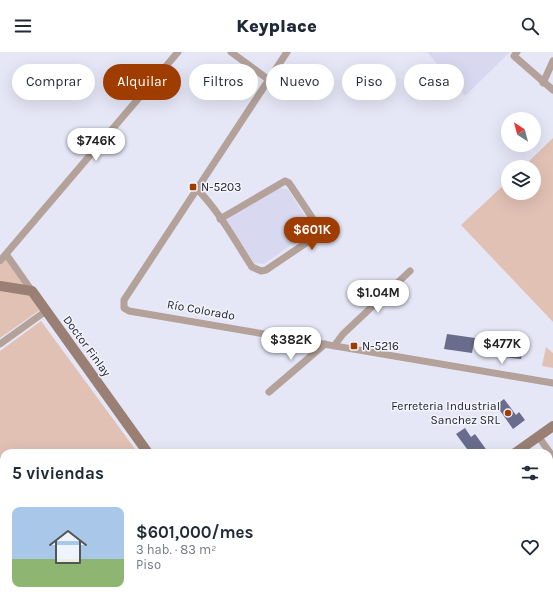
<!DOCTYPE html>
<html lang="es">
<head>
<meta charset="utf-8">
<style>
  body { margin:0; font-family:Karla,sans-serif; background:#f2f2f3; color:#1f2937; height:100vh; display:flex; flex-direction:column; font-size:15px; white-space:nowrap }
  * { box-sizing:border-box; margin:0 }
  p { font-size:13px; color:#747a83 }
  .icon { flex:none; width:22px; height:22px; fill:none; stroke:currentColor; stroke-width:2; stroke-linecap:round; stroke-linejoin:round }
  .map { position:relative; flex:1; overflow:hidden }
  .drawer { position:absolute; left:0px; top:397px; width:553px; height:156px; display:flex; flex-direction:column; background:#fff; border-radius:12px 12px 0 0; box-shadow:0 4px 16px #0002 }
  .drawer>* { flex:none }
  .top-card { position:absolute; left:12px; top:12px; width:529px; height:36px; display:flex; gap:8px }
  .needle { width:26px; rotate:324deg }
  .buttons { position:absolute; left:501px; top:60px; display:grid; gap:8px }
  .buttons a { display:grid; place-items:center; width:40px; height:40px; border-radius:50%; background:#fff; box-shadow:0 4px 16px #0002; font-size:20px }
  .price { position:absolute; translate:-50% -34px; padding:0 9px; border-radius:14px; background:#fff; color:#222; font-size:13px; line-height:26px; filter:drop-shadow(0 1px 2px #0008) }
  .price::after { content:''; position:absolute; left:50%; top:24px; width:12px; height:9px; margin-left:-6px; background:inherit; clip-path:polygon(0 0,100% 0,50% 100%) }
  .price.current { background:#9f3c00; color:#fff }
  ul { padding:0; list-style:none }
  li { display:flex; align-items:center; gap:12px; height:100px; padding:0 12px }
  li+li { border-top:1px solid #e0e1e3 }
  li span { display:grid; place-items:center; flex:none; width:112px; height:80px; border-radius:8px; color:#555 }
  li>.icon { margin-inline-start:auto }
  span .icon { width:48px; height:48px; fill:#fffc; stroke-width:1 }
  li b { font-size:17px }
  h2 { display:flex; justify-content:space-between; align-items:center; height:48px; padding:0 12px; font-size:17px }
  .tag { padding:0 14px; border-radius:18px; background:#fff; box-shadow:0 4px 16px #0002; font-size:14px; line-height:36px }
  .tag.current { background:#9f3c00; color:#fff }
  header { display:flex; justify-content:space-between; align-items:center; height:52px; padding:0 12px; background:#fff; font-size:18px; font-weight:800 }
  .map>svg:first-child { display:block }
  .built { fill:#d8d9f0 }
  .green { fill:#e1c1b4 }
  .building { fill:#6a6c8d }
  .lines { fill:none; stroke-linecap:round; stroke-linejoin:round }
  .street { stroke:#b3a19a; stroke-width:7 }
  .secondary { stroke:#997f74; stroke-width:10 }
  .poi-dot { fill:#9f3c00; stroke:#f3f4fe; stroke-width:1.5 }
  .labels { text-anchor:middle; stroke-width:3; stroke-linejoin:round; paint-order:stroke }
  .poi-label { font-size:12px; fill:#23242a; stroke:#f3f4fe; text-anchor:start }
  .street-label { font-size:12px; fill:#23242a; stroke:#f3f4fe }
</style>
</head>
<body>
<header><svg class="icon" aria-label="menu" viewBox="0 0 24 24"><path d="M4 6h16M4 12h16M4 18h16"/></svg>Keyplace<svg class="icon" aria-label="search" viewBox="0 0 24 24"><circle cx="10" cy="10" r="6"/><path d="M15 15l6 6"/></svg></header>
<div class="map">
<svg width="553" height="553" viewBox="0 0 553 553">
  <rect width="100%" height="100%" fill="#e5e6f6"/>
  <path class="built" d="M427 0H510L465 44Z
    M277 136 288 137 311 174 308 181 264 212 254 211 226 168Z
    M342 549H458L460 553H338Z"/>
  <path class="green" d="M553 86V270L461 173 508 129V141H534V115H523Z
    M6 207 25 235 0 230V214Z
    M0 238 30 243 40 258 0 286Z
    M41 269 138 401H4V454L0 449V299Z
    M546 295 553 301V316L542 314Z
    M458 549H483L485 553 490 549H506L500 553H460Z"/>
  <path class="building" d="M447 282 475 286 472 301 444 297Z
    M507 290 523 292 521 307 505 305Z
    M504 347 516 363 519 360 525 368 513 377 496 353Z
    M465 376 471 385 475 382 488 400 470 401 456 382Z"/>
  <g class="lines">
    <path class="street" d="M231 0 269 28
      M287 0 124 248V256L129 259 553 331
      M517 0 514 4 553 38
      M543 31 553 9
      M197 137C219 159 235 189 252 215L261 219 266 218 312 187 316 181 315 170 289 131 285 129 220 167
      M6 202 32 239
      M0 209 178 0
      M0 292 46 259
      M334 294 343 282 410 219
      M269 340 325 292
      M538 384 553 405
      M549 471 553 468
      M315 549 318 553
      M526 549 529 553
      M46 553 50 549"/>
    <path class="secondary" d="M0 234 32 239 148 401
      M515 401 553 374
      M255 549 258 553
      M303 553 309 549"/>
  </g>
  <g class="poi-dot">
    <rect x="189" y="131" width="8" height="8" rx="2"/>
    <rect x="350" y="290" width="8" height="8" rx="2"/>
    <circle cx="508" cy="361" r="4"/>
  </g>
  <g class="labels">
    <g class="poi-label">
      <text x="201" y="139">N-5203</text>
      <text x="362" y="298">N-5216</text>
      <text x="500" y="358" text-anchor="end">Ferreteria Industrial<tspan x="500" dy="14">Sanchez SRL</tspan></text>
    </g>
    <g class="street-label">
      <text transform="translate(201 258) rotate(10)" y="4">Río Colorado</text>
      <text transform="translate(87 294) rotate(54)" y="4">Doctor Finlay</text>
    </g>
  </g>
</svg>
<div class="buttons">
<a><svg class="needle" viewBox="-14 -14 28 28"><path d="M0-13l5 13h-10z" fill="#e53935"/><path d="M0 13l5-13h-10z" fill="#747a83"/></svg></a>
<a><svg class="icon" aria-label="layers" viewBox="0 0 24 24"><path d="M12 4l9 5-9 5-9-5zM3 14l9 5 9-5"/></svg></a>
</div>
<b class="price" style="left:96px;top:110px">$746K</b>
<b class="price current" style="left:312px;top:199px">$601K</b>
<b class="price" style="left:378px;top:262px">$1.04M</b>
<b class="price" style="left:291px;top:309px">$382K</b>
<b class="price" style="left:502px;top:313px">$477K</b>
<div class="top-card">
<a class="tag">Comprar</a>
<a class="tag current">Alquilar</a>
<a class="tag">Filtros</a>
<a class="tag">Nuevo</a>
<a class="tag">Piso</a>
<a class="tag">Casa</a>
</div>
<section class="drawer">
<h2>5 viviendas<svg class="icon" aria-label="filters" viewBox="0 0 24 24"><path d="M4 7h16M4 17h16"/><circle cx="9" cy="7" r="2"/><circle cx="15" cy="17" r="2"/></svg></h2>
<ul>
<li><span style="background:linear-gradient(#a9c7e8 65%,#8fb573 0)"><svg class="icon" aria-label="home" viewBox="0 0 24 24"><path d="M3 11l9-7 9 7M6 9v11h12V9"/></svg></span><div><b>$601,000/mes</b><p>3 hab. · 83 m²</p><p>Piso</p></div><svg class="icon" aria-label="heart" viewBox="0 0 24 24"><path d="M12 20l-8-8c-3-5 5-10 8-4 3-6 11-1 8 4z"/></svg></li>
</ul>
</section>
</div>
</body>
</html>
